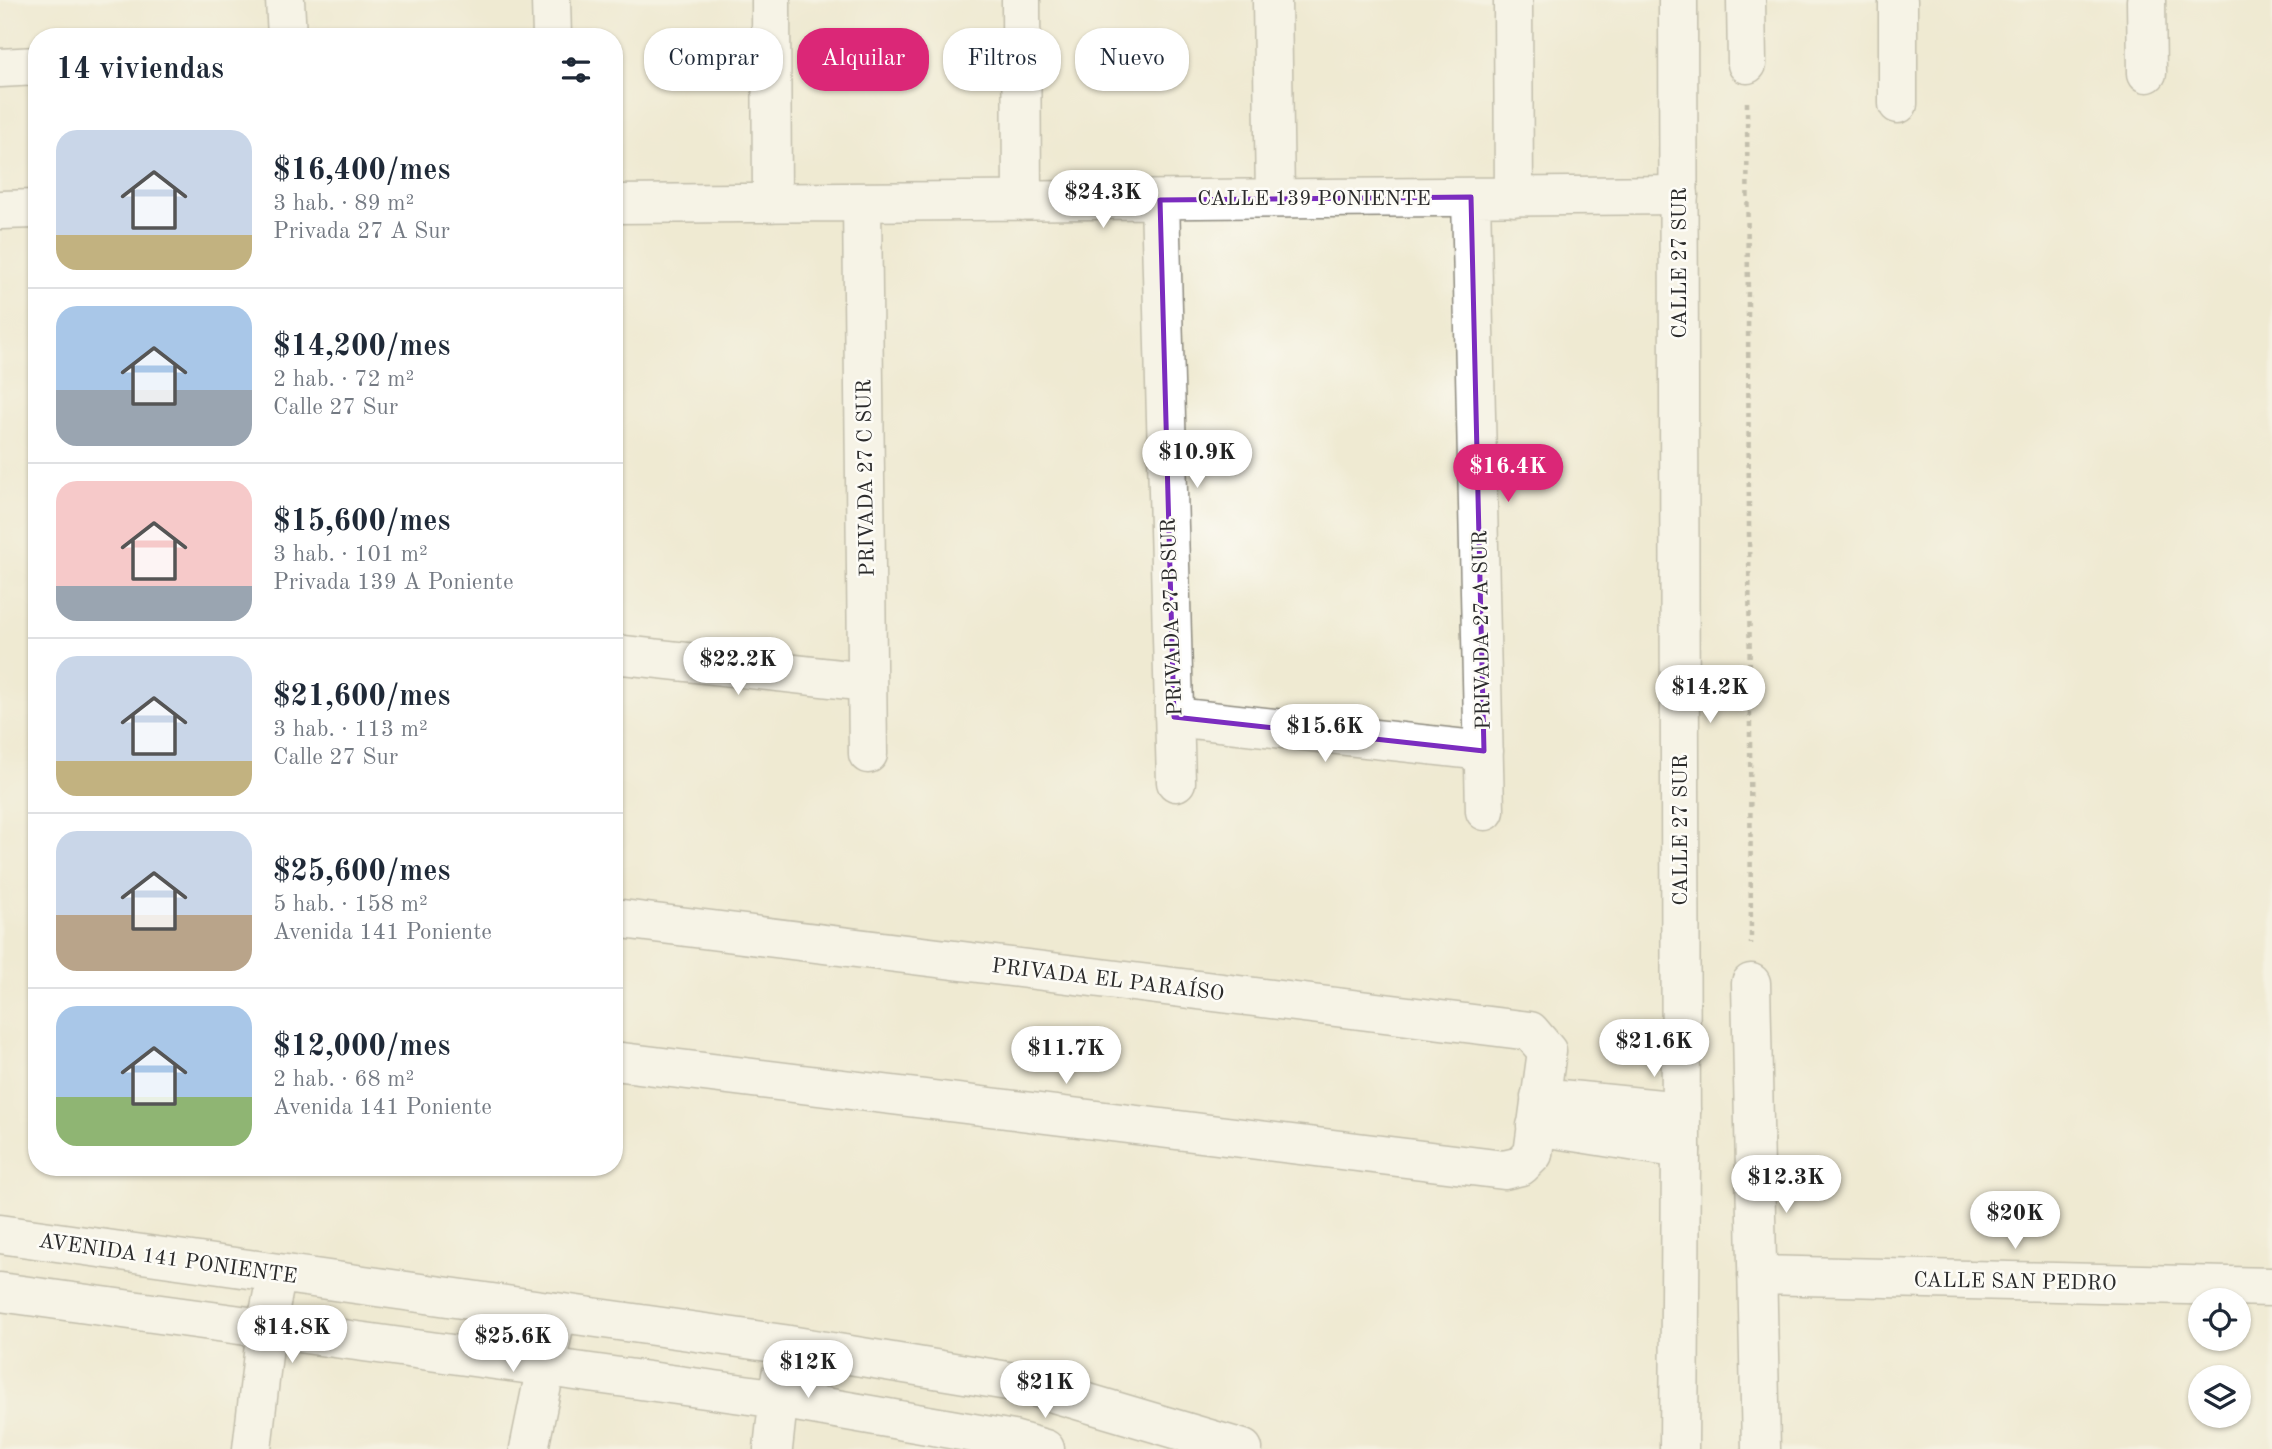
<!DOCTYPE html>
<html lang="es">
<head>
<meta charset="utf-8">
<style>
  body { margin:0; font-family:"Old Standard TT",serif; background:#f6f6f7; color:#1f2937; height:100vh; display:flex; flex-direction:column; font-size:26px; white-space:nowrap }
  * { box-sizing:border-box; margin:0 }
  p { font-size:23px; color:#747a83 }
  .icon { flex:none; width:38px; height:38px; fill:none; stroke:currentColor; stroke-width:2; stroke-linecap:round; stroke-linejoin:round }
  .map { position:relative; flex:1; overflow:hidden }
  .panel { position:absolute; left:28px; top:28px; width:595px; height:1148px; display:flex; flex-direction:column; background:#fff; border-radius:28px; box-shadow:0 2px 5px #0004 }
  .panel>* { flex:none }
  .hud { position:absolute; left:644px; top:28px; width:665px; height:63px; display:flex; gap:14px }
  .controls { position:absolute; left:2188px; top:1288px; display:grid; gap:14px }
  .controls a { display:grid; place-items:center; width:63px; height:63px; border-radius:50%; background:#fff; box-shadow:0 2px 5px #0004; font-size:35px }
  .price { position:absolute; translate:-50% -60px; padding:0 16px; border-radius:24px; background:#fff; color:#222; font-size:23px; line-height:46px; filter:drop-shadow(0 2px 4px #0008) }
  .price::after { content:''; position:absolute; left:50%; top:42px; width:21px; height:16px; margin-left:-10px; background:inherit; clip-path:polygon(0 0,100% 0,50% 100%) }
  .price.current { background:#db2777; color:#fff }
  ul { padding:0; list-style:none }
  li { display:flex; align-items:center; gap:21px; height:175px; padding:0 28px }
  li+li { border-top:2px solid #e0e1e3 }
  li span { display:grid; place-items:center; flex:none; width:196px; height:140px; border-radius:21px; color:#555 }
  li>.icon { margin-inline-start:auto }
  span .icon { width:84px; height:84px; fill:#fffc; stroke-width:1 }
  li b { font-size:30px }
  h2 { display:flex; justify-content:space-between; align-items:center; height:84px; padding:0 28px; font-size:30px }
  .chip { padding:0 24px; border-radius:28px; background:#fff; box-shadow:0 2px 5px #0004; font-size:24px; line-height:63px }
  .chip.current { background:#db2777; color:#fff }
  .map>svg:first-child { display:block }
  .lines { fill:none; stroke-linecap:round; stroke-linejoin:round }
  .street-casing { stroke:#8d8a7e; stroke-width:41 }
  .secondary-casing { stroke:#8d8a7e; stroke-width:41 }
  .path { stroke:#8d8a7e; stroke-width:4.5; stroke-dasharray:5 5; stroke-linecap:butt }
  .street { stroke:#fff; stroke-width:38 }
  .secondary { stroke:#fff; stroke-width:38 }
  .marked { fill:none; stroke:#7b2cbf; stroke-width:5; stroke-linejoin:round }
  .labels { text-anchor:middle; stroke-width:5; stroke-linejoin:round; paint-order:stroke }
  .street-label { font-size:21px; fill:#2b2b2b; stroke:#fdfcf7 }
</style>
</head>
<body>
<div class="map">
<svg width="2272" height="1449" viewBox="0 0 2272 1449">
  <rect width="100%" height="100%" fill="#fdfcf7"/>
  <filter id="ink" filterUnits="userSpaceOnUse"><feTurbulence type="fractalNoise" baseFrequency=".0143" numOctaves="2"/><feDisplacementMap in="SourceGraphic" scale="14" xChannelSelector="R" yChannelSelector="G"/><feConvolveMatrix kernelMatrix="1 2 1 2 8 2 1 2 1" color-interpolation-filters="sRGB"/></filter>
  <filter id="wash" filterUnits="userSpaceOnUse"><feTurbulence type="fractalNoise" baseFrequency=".00686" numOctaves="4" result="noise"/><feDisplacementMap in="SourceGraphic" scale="28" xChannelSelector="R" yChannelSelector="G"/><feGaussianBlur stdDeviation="1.57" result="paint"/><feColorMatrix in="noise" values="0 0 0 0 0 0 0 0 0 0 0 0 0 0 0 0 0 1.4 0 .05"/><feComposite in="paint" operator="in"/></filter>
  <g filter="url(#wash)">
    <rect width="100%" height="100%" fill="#efead2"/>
  </g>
  <g filter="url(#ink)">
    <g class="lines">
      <g class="street-casing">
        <path id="street" d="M285 0 287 37
          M551 0 552 37
          M771 0 772 203
          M1021 0 1022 201
          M1272 0 1275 198
          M1513 0 1514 197
          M1746 0 1747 64
          M1898 0V104
          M2146 0 2147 73
          M0 68 37 66
          M1471 197 1485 811
          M1160 200 1176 782
          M862 202 868 754
          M614 204 1679 195
          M0 210 37 209
          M614 654 867 682
          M1174 717 1484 751
          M614 918 1530 1031 1547 1051 1533 1154 1521 1166 1504 1170 614 1061
          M1751 983 1761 1449
          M1540 1097 1681 1111
          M1536 1126 1681 1149
          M0 1234 783 1344 1020 1383 1243 1449
          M1757 1275 2272 1287
          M0 1292 779 1399 1013 1440 1045 1449
          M252 1449 266 1328 277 1273
          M529 1449 557 1312
          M773 1449 781 1375"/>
      </g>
      <g class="secondary-casing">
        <path id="secondary" d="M1678 0 1681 1149 1679 1449"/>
      </g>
      <path class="path" d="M1747 102 1751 944"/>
      <use href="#street" class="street"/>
      <use href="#secondary" class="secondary"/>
    </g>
  </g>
  <path d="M0 0H2272V1449H0ZM1471 197 1484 751 1174 717 1160 200Z" fill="#efead2" fill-opacity=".55" fill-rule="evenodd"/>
  <path class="marked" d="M1471 197 1484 751 1174 717 1160 200Z"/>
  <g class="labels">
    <g class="street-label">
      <text x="1314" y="205">CALLE 139 PONIENTE</text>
      <text transform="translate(1679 263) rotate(-90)" y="7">CALLE 27 SUR</text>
      <text transform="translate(865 478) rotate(-91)" y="7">PRIVADA 27 C SUR</text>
      <text transform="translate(1171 617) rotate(-92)" y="7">PRIVADA 27 B SUR</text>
      <text transform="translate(1481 630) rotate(-91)" y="7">PRIVADA 27 A SUR</text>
      <text transform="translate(1680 830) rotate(-90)" y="7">CALLE 27 SUR</text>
      <text transform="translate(1108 979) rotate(7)" y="7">PRIVADA EL PARAÍSO</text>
      <text transform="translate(168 1258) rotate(8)" y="7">AVENIDA 141 PONIENTE</text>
      <text transform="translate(2015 1281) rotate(1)" y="7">CALLE SAN PEDRO</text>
    </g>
  </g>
</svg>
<div class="controls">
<a><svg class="icon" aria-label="locate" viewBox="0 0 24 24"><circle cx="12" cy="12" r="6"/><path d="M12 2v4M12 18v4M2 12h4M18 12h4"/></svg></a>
<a><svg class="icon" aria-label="layers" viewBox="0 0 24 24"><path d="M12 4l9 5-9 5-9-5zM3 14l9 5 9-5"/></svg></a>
</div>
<b class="price" style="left:1103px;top:230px">$24.3K</b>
<b class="price" style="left:1197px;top:490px">$10.9K</b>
<b class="price current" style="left:1508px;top:504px">$16.4K</b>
<b class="price" style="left:738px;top:697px">$22.2K</b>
<b class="price" style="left:1710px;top:725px">$14.2K</b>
<b class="price" style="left:1325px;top:764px">$15.6K</b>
<b class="price" style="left:1654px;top:1079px">$21.6K</b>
<b class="price" style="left:1066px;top:1086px">$11.7K</b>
<b class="price" style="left:1786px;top:1215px">$12.3K</b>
<b class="price" style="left:2015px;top:1251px">$20K</b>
<b class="price" style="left:292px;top:1365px">$14.8K</b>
<b class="price" style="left:513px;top:1374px">$25.6K</b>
<b class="price" style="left:808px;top:1400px">$12K</b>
<b class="price" style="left:1045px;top:1420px">$21K</b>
<div class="hud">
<a class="chip">Comprar</a>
<a class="chip current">Alquilar</a>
<a class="chip">Filtros</a>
<a class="chip">Nuevo</a>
</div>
<section class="panel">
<h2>14 viviendas<svg class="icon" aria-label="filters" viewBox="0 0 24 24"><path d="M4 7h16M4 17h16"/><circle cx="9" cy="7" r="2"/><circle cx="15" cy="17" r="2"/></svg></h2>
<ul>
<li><span style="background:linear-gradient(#c9d6e8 75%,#c2b280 0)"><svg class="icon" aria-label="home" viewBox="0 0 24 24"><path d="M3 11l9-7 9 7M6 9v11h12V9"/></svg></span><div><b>$16,400/mes</b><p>3 hab. · 89 m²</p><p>Privada 27 A Sur</p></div></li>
<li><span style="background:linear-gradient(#a9c7e8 60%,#9aa5b1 0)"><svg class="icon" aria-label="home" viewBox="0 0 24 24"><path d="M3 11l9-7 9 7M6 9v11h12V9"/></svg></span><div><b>$14,200/mes</b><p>2 hab. · 72 m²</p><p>Calle 27 Sur</p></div></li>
<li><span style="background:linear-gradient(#f6c9c9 75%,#9aa5b1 0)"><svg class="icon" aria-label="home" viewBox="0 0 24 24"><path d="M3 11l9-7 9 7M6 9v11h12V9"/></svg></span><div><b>$15,600/mes</b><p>3 hab. · 101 m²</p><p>Privada 139 A Poniente</p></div></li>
<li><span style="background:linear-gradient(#c9d6e8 75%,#c2b280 0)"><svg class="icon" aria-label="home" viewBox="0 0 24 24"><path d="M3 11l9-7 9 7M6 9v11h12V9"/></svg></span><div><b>$21,600/mes</b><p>3 hab. · 113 m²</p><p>Calle 27 Sur</p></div></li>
<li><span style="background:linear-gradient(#c9d6e8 60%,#b9a48a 0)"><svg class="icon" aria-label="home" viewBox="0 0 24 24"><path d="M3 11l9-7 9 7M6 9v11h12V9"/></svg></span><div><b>$25,600/mes</b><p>5 hab. · 158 m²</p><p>Avenida 141 Poniente</p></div></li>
<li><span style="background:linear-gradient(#a9c7e8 65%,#8fb573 0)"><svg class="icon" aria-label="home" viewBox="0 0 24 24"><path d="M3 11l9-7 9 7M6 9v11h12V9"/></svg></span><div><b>$12,000/mes</b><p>2 hab. · 68 m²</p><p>Avenida 141 Poniente</p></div></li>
</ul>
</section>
</div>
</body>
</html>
